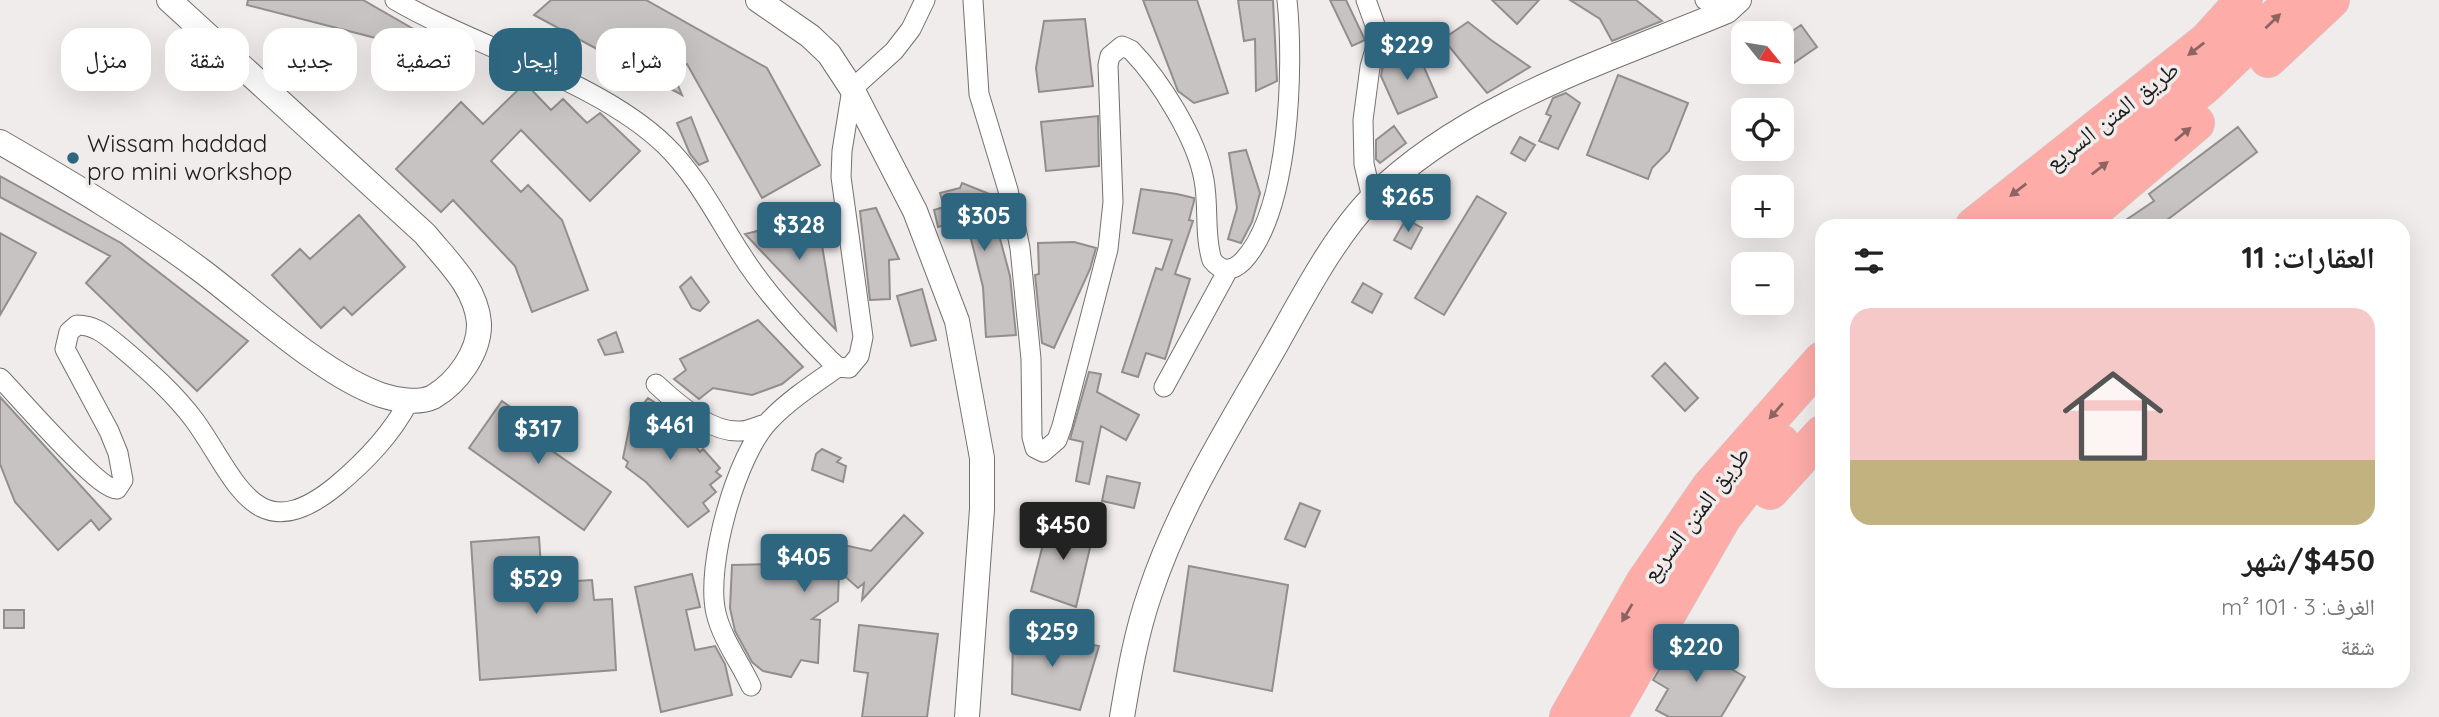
<!DOCTYPE html>
<html lang="ar">
<head>
<meta charset="utf-8">
<style>
  body { margin:0; font-family:Quicksand,"Noto Naskh Arabic",sans-serif; background:#f6f6f6; color:#222; direction:rtl; height:100vh; display:flex; flex-direction:column; font-size:26px; white-space:nowrap }
  * { box-sizing:border-box; margin:0 }
  p { font-size:23px; color:#767676 }
  .icon { flex:none; width:38px; height:38px; fill:none; stroke:currentColor; stroke-width:2; stroke-linecap:round; stroke-linejoin:round }
  .map { position:relative; flex:1; overflow:hidden; direction:ltr }
  .panel { position:absolute; left:1815px; top:219px; width:595px; height:469px; display:flex; flex-direction:column; background:#fff; border-radius:21px; box-shadow:0 7px 28px #0002; direction:rtl }
  .panel>* { flex:none }
  .hud { position:absolute; left:21px; top:28px; width:665px; height:63px; direction:rtl; display:flex; gap:14px }
  .needle { width:46px; rotate:120deg }
  .buttons { position:absolute; left:1731px; top:21px; display:grid; gap:14px }
  .buttons a { display:grid; place-items:center; width:63px; height:63px; border-radius:14px; background:#fff; box-shadow:0 7px 28px #0002; font-size:35px }
  .price { position:absolute; translate:-50% -60px; padding:0 16px; border-radius:7px; background:#2e6680; color:#fff; font-size:23px; line-height:46px; filter:drop-shadow(0 2px 4px #0008) }
  .price::after { content:''; position:absolute; left:50%; top:42px; width:21px; height:16px; margin-left:-10px; background:inherit; clip-path:polygon(0 0,100% 0,50% 100%) }
  .price.active { background:#222; color:#fff }
  ul { padding:0; list-style:none }
  li { display:grid; align-content:center; gap:14px; height:371px; padding:0 35px }
  li+li { border-top:2px solid #e0e0e0 }
  li span { display:grid; place-items:center; height:217px; border-radius:21px; color:#555 }
  li>.icon { margin-inline-start:auto }
  span .icon { width:126px; height:126px; fill:#fffc; stroke-width:1 }
  li b { font-size:30px }
  h2 { display:flex; justify-content:space-between; align-items:center; height:84px; padding:0 35px; font-size:30px }
  .pill { padding:0 24px; border-radius:21px; background:#fff; box-shadow:0 7px 28px #0002; font-size:24px; line-height:63px }
  .pill.active { background:#2e6680; color:#fff }
  .map>svg:first-child { display:block }
  .building { fill:#c7c3c2; stroke:#928e8e; stroke-width:2 }
  .lines { fill:none; stroke-linecap:round; stroke-linejoin:round }
  .minor-casing { stroke:#747070; stroke-width:21 }
  .tertiary-casing { stroke:#747070; stroke-width:26 }
  .motorway-casing { stroke:#c9c9c9; stroke-width:38 }
  .minor { stroke:#fff; stroke-width:19 }
  .tertiary { stroke:#fff; stroke-width:24 }
  .motorway { stroke:#fdaca8; stroke-width:37 }
  .oneway { fill:#8e6462 }
  .poi-dot { fill:#2e6680; stroke:#f0eceb; stroke-width:2.5 }
  .labels { text-anchor:middle; stroke-width:7; stroke-linejoin:round; paint-order:stroke }
  .street-label { font-size:24px; fill:#1e1d1c; stroke:#f0eceb }
  .poi-label { font-size:24px; fill:#1e1d1c; stroke:#f0eceb; text-anchor:start }
</style>
</head>
<body>
<div class="map">
<svg width="2439" height="717" viewBox="0 0 2439 717">
  <rect width="100%" height="100%" fill="#f0eceb"/>
  <path class="building" d="M248 0H363L417 31 407 46 247 5Z
    M551 0H646L767 68 820 165 762 198 687 64 672 71 682 95 534 15Z
    M1143 0H1197L1228 93 1194 103 1178 91Z
    M1238 0H1273L1277 81 1256 91 1255 39 1244 41Z
    M1330 0H1346L1365 40 1352 46Z
    M1492 0H1539L1517 24Z
    M1570 0H1636L1662 21 1612 41 1600 19Z
    M1085 19 1093 86 1039 92 1036 68 1044 21Z
    M1468 22 1491 40 1530 67 1487 93 1443 39Z
    M1801 25 1817 47 1788 67 1782 58V38Z
    M1411 51H1417L1437 97 1398 114 1381 76 1382 70 1384 63Z
    M1618 75 1688 103 1669 151 1652 168 1648 179 1587 155Z
    M525 83 551 110 563 99 587 123 600 113 640 151 590 201 521 130 491 161 521 192 528 185 562 220 588 290 532 312 515 266 453 200 441 212 396 169 461 102 483 124Z
    M1566 93 1580 103 1558 149 1539 141 1551 116 1546 114 1553 98Z
    M1098 116 1099 166 1046 171 1041 122Z
    M691 117 708 161 699 165 690 154 677 123Z
    M1394 126 1406 143 1380 163 1376 159V140Z
    M2238 127 2257 152 2159 226H2117L2154 201 2149 194Z
    M1520 137 1535 145 1525 161 1511 153Z
    M1246 150 1260 193 1252 222 1241 243 1228 239 1237 208 1229 153Z
    M0 176 121 243 248 341 197 391 86 283 110 256 0 197Z
    M962 183 997 197 999 208 995 220 1010 276 1016 335 986 337 983 287 966 219 938 227 934 210 944 207 940 193 960 188Z
    M1141 189 1177 194 1194 198V201L1189 220 1193 221 1175 274 1190 279 1165 359 1146 353 1138 377 1122 372 1156 268 1162 270 1172 240 1133 233Z
    M1477 196 1506 213 1444 315 1415 298Z
    M876 208 899 259 889 260 890 299 870 300 860 211Z
    M359 215 405 267 352 315 344 307 321 328 272 275 300 249 310 259Z
    M1406 219 1422 228 1411 249 1394 240Z
    M818 221 836 330 745 234 790 223 800 232Z
    M0 233 36 253 0 315Z
    M1074 242 1096 248 1090 269 1054 348 1042 343 1035 275 1039 274 1038 243Z
    M691 277 709 302 700 311 692 308 680 287Z
    M1363 283 1382 294 1372 313 1352 302Z
    M922 289 936 340 911 346 897 296Z
    M758 320 803 367 782 384 752 395 713 388 699 399 674 379 686 370 680 359Z
    M616 332 623 352 605 355 598 340Z
    M1665 363 1698 398 1685 411 1652 376Z
    M1089 372 1101 374 1097 392 1139 415 1126 440 1101 426 1089 484 1076 481 1083 442 1070 439Z
    M0 397 111 519 99 530 91 520 58 550 15 502 0 464Z
    M648 398 663 408 700 452 703 449 720 468 716 472 721 476 710 485 716 492 703 503 709 511 688 527 646 482 626 467 628 462 623 458 631 419Z
    M502 401 548 434 541 443 611 492 584 530 469 448Z
    M822 449 841 458 837 462 846 466 843 482 812 470 816 454Z
    M1107 476 1140 483 1134 508 1102 501Z
    M1300 503 1320 511 1305 547 1285 539Z
    M904 515 923 533 862 600 864 583 858 588 839 571 838 601 812 619 820 620 818 663 801 660 791 677 763 671 752 662 735 631 730 608 732 565 769 564 773 536 803 543 804 539 830 545V542L871 551Z
    M1050 517 1094 531 1076 607 1031 591Z
    M539 537 542 583 592 580 594 600 612 599 616 670 480 680 471 542Z
    M1189 566 1288 585 1272 691 1174 671Z
    M692 574 700 607 686 610 695 650 715 646 725 664 732 695 661 712 635 587Z
    M4 610H24V628H4Z
    M859 625 938 634 927 717H862L868 673 854 671Z
    M1013 631 1099 646 1080 710 1012 694Z
    M1678 638 1745 677 1721 717H1669L1656 710 1668 689 1653 680Z"/>
  <g class="lines">
    <g class="minor-casing">
      <path id="minor" d="M395 0C477 48 599 81 665 145 697 176 717 217 741 254 765 292 797 327 829 359L838 367 849 368 859 356 863 337 841 177 842 151 852 89 894 51 911 29 925 0
        M973 0 979 94 1008 190 1020 248 1031 359 1032 437 1035 448 1043 452 1057 440 1062 426 1108 249 1113 202 1108 65 1110 56 1122 46 1131 50C1160 80 1197 139 1204 180 1209 207 1204 235 1212 260 1221 272 1232 272 1243 261 1290 211 1294 66 1287 0
        M1366 0 1379 36 1370 67 1363 120 1364 164 1372 198
        M1705 0 1727 11
        M0 378C19 397 98 490 117 489L123 480 118 453 109 431 65 349 69 332 77 325C97 325 108 337 123 349 149 371 175 394 195 421 236 478 255 552 336 486 366 461 391 435 409 401
        M656 384C675 402 711 433 740 431 748 431 758 426 766 424
        M1164 387 1228 270
        M751 686C740 662 722 639 716 613 705 567 736 454 770 420 789 400 815 383 838 367"/>
    </g>
    <g class="tertiary-casing">
      <path id="tertiary" d="M758 0 810 36 829 54 852 89 915 211 957 321 982 458V509L967 717
        M0 142C69 182 138 223 202 271 251 308 325 376 381 395 396 400 418 404 433 397 457 383 480 352 479 323 476 287 447 261 425 234L169 0
        M1122 717C1129 675 1136 633 1150 593 1179 505 1231 424 1277 343 1303 297 1335 235 1373 197 1467 104 1607 61 1727 11L1739 0"/>
    </g>
    <g class="motorway-casing">
      <path id="motorway" d="M2268 59 2331 0
        M1974 226 2207 41 2244 0
        M2027 226 2204 86 2294 0
        M2075 226 2196 123
        M1770 491 1822 434
        M1568 717 1644 583 1710 487 1822 360
        M1608 717 1723 517 1781 443"/>
    </g>
    <use href="#minor" class="minor"/>
    <use href="#tertiary" class="tertiary"/>
    <use href="#motorway" class="motorway"/>
  </g>
  <defs><path id="oneway-solid" d="M-6-.8H1V-3.2L6.5 0L1 3.2V.8H-6Z" transform="scale(1.75)"/></defs>
  <g class="oneway">
    <use href="#oneway-solid" transform="translate(2273 21) rotate(-44)"/>
    <use href="#oneway-solid" transform="translate(2196 49) rotate(142)"/>
    <use href="#oneway-solid" transform="translate(2183 134) rotate(-40)"/>
    <use href="#oneway-solid" transform="translate(2100 168) rotate(-38)"/>
    <use href="#oneway-solid" transform="translate(2018 190) rotate(142)"/>
    <use href="#oneway-solid" transform="translate(1776 411) rotate(131)"/>
    <use href="#oneway-solid" transform="translate(1627 613) rotate(120)"/>
  </g>
  <circle class="poi-dot" cx="73" cy="158" r="7"/>
  <g class="labels">
    <g class="street-label">
      <text transform="translate(2112 116) rotate(-38)" y="8">طريق المتن السريع</text>
      <text transform="translate(1696 514) rotate(-53)" y="8">طريق المتن السريع</text>
    </g>
    <g class="poi-label">
      <text x="87" y="152">Wissam haddad<tspan x="87" dy="28">pro mini workshop</tspan></text>
    </g>
  </g>
</svg>
<div class="buttons">
<a><svg class="needle" viewBox="-14 -14 28 28"><path d="M0-13l5 13h-10z" fill="#e53935"/><path d="M0 13l5-13h-10z" fill="#767676"/></svg></a>
<a><svg class="icon" aria-label="locate" viewBox="0 0 24 24"><circle cx="12" cy="12" r="6"/><path d="M12 2v4M12 18v4M2 12h4M18 12h4"/></svg></a>
<a>+</a>
<a>−</a>
</div>
<b class="price" style="left:1407px;top:82px">$229</b>
<b class="price" style="left:1408px;top:234px">$265</b>
<b class="price" style="left:984px;top:253px">$305</b>
<b class="price" style="left:799px;top:262px">$328</b>
<b class="price" style="left:670px;top:462px">$461</b>
<b class="price" style="left:538px;top:466px">$317</b>
<b class="price active" style="left:1063px;top:562px">$450</b>
<b class="price" style="left:804px;top:594px">$405</b>
<b class="price" style="left:536px;top:616px">$529</b>
<b class="price" style="left:1052px;top:669px">$259</b>
<b class="price" style="left:1696px;top:684px">$220</b>
<div class="hud">
<a class="pill">شراء</a>
<a class="pill active">إيجار</a>
<a class="pill">تصفية</a>
<a class="pill">جديد</a>
<a class="pill">شقة</a>
<a class="pill">منزل</a>
</div>
<section class="panel">
<h2>العقارات: 11<svg class="icon" aria-label="filters" viewBox="0 0 24 24"><path d="M4 7h16M4 17h16"/><circle cx="9" cy="7" r="2"/><circle cx="15" cy="17" r="2"/></svg></h2>
<ul>
<li><span style="background:linear-gradient(#f6c9c9 70%,#c2b280 0)"><svg class="icon" aria-label="home" viewBox="0 0 24 24"><path d="M3 11l9-7 9 7M6 9v11h12V9"/></svg></span><div><b>$450/شهر</b><p>الغرف: 3 · 101 m²</p><p>شقة</p></div></li>
</ul>
</section>
</div>
</body>
</html>
